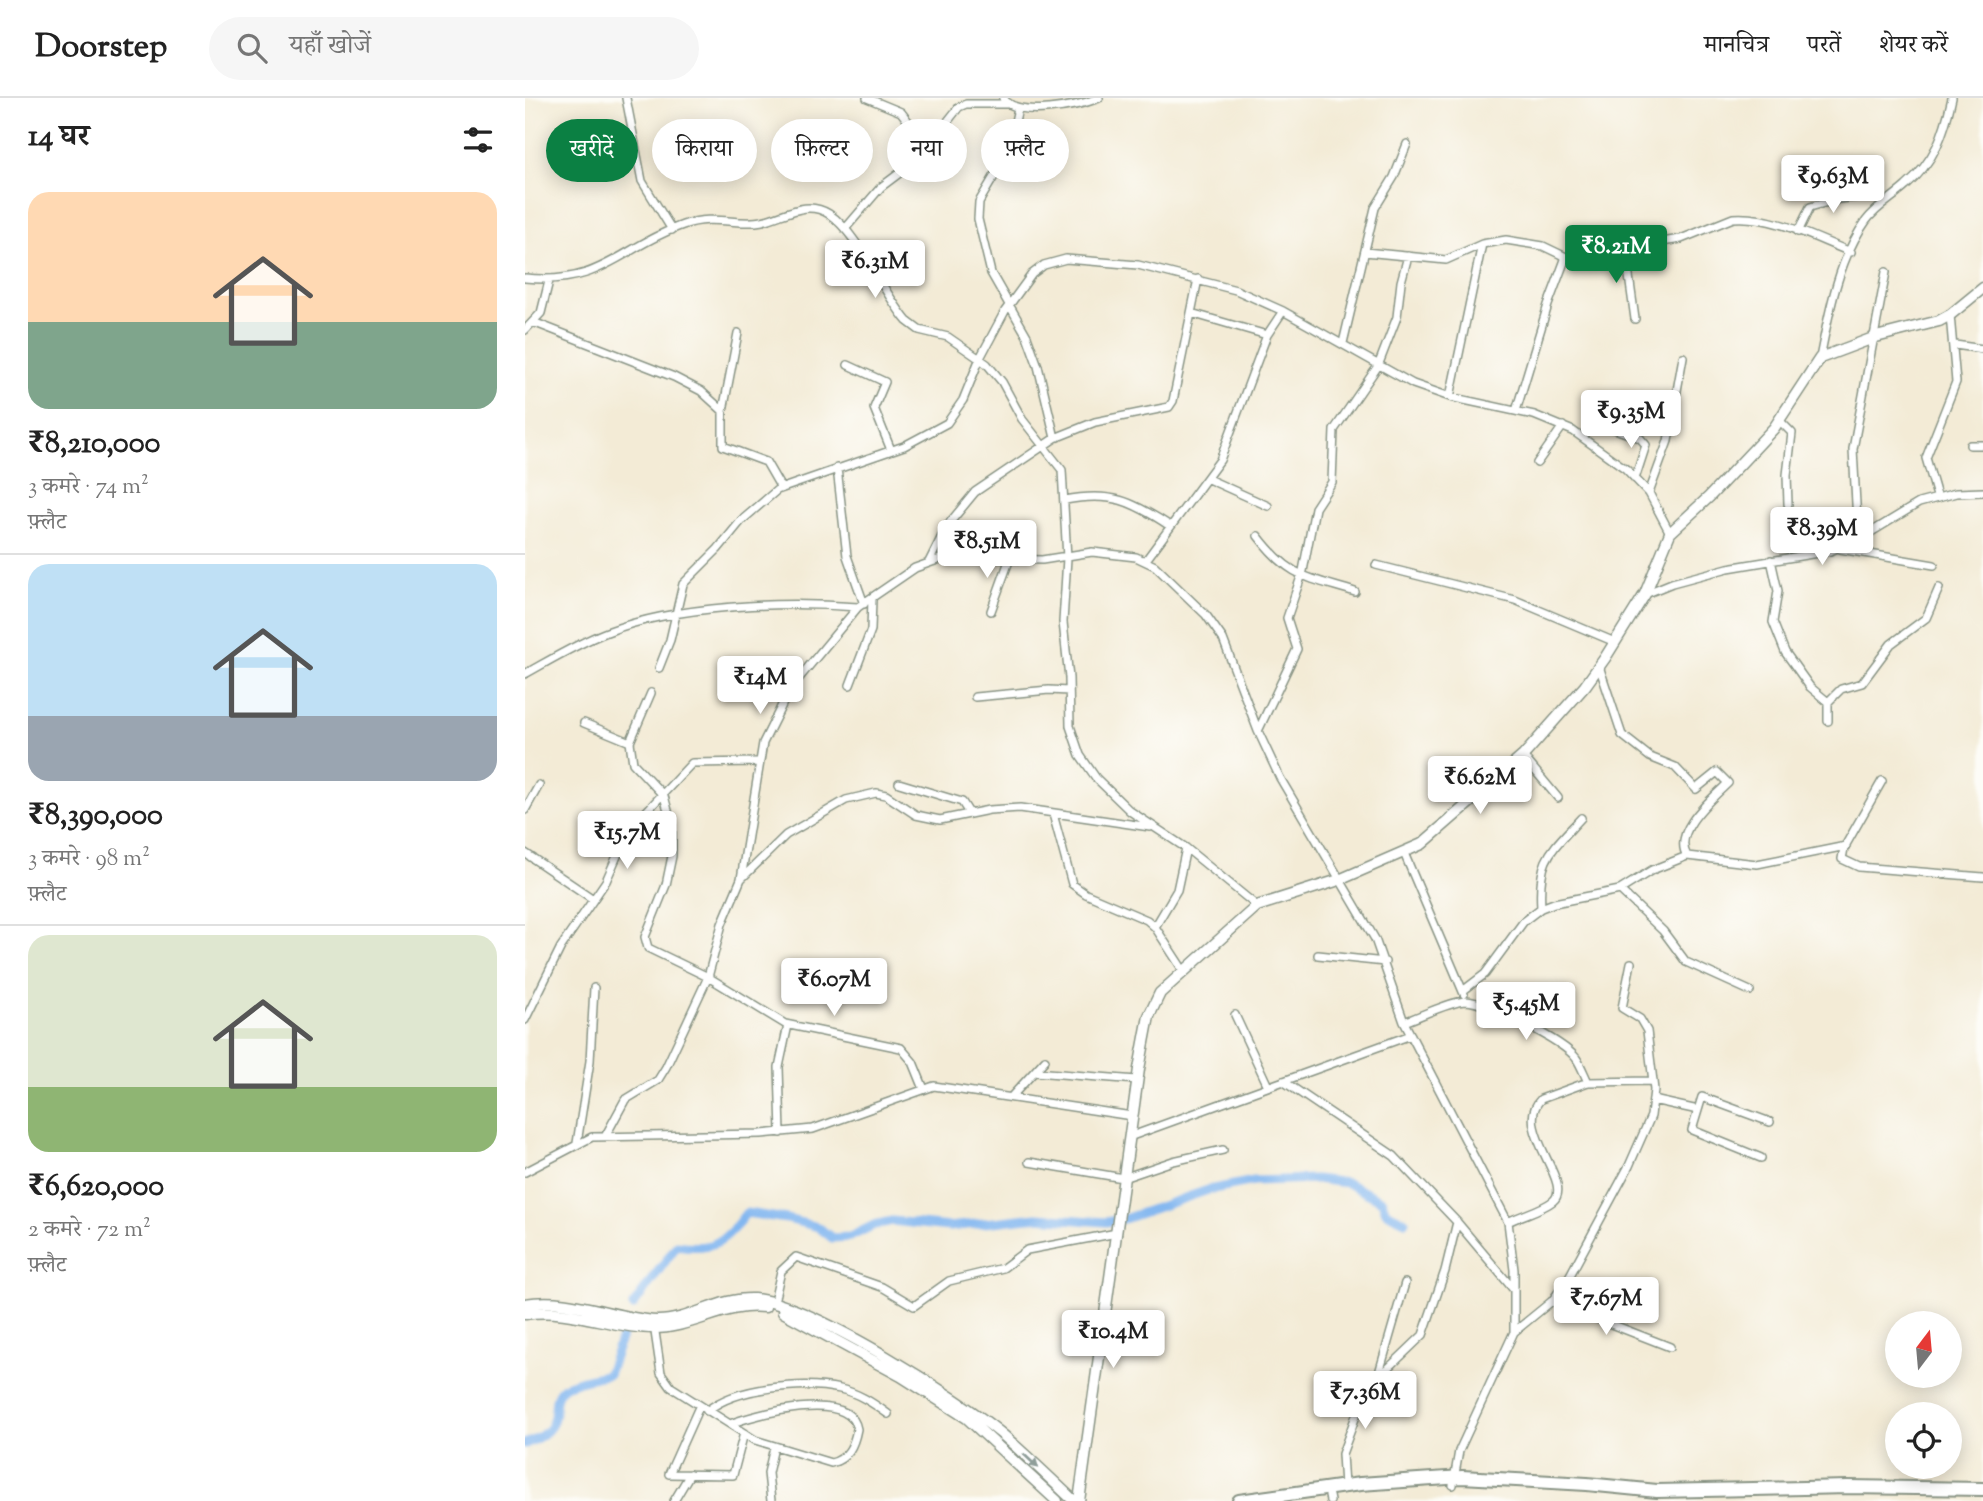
<!DOCTYPE html>
<html lang="hi">
<head>
<meta charset="utf-8">
<style>
  body { margin:0; font-family:"Sorts Mill Goudy","Noto Serif Devanagari",serif; background:#f6f6f6; color:#222; height:100vh; display:flex; flex-direction:column; font-size:26px; white-space:nowrap }
  * { box-sizing:border-box; margin:0 }
  p { font-size:23px; color:#767676 }
  .icon { flex:none; width:38px; height:38px; fill:none; stroke:currentColor; stroke-width:2; stroke-linecap:round; stroke-linejoin:round }
  .map { position:relative; flex:1; overflow:hidden }
  .panel { display:flex; flex-direction:column; background:#fff; width:525px }
  .panel>* { flex:none }
  .guide { position:absolute; left:21px; top:21px; width:665px; height:63px; display:flex; gap:14px }
  .needle { width:46px; rotate:16deg }
  .controls { position:absolute; left:1360px; top:1213px; display:grid; gap:14px }
  .controls a { display:grid; place-items:center; width:77px; height:77px; border-radius:50%; background:#fff; box-shadow:0 4px 18px #0003; font-size:35px }
  .price { position:absolute; translate:-50% -60px; padding:0 16px; border-radius:7px; background:#fff; color:#222; font-size:23px; line-height:46px; filter:drop-shadow(0 2px 4px #0008) }
  .price::after { content:''; position:absolute; left:50%; top:42px; width:21px; height:16px; margin-left:-10px; background:inherit; clip-path:polygon(0 0,100% 0,50% 100%) }
  .price.current { background:#0b8043; color:#fff }
  ul { padding:0; list-style:none }
  li { display:grid; align-content:center; gap:14px; height:371px; padding:0 28px }
  li+li { border-top:2px solid #e0e0e0 }
  li span { display:grid; place-items:center; height:217px; border-radius:21px; color:#555 }
  li>.icon { margin-inline-start:auto }
  span .icon { width:126px; height:126px; fill:#fffc; stroke-width:1 }
  li b { font-size:30px }
  h2 { display:flex; justify-content:space-between; align-items:center; height:84px; padding:0 28px; font-size:30px }
  .chip { padding:0 24px; border-radius:32px; background:#fff; box-shadow:0 4px 18px #0003; font-size:24px; line-height:63px }
  .chip.current { background:#0b8043; color:#fff }
  header { display:flex; align-items:center; gap:42px; box-sizing:border-box; height:98px; padding:0 35px; background:#fff; border-bottom:2px solid #e0e0e0 }
  header strong { font-size:33px }
  nav { display:flex; gap:38px; margin-inline-start:auto; font-size:24px }
  .search { width:490px; height:63px; background:#f6f6f6; display:flex; align-items:center; gap:18px; box-sizing:border-box; padding:0 24px; border-radius:38px; color:#767676; font-size:26px }
  main { display:flex; flex:1; min-height:0 }
  .map>svg:first-child { display:block }
  .lines { fill:none; stroke-linecap:round; stroke-linejoin:round }
  .canal { stroke:#83b7f0; stroke-width:9 }
  .street-casing { stroke:#899485; stroke-width:10 }
  .secondary-casing { stroke:#899485; stroke-width:13 }
  .highway-casing { stroke:#899485; stroke-width:16 }
  .street { stroke:#fff; stroke-width:7 }
  .secondary { stroke:#fff; stroke-width:10 }
  .highway { stroke:#fff; stroke-width:12 }
  .oneway { fill:#8f9e9a }
</style>
</head>
<body>
<header>
<strong>Doorstep</strong>
<div class="search"><svg class="icon" aria-label="search" viewBox="0 0 24 24"><circle cx="10" cy="10" r="6"/><path d="M15 15l6 6"/></svg>यहाँ खोजें</div>
<nav><a>मानचित्र</a><a>परतें</a><a>शेयर करें</a></nav>
</header>
<main>
<section class="panel">
<h2>14 घर<svg class="icon" aria-label="filters" viewBox="0 0 24 24"><path d="M4 7h16M4 17h16"/><circle cx="9" cy="7" r="2"/><circle cx="15" cy="17" r="2"/></svg></h2>
<ul>
<li><span style="background:linear-gradient(#ffd9b3 60%,#7fa58c 0)"><svg class="icon" aria-label="home" viewBox="0 0 24 24"><path d="M3 11l9-7 9 7M6 9v11h12V9"/></svg></span><div><b>₹8,210,000</b><p>3 कमरे · 74 m²</p><p>फ़्लैट</p></div></li>
<li><span style="background:linear-gradient(#bfe0f5 70%,#9aa5b1 0)"><svg class="icon" aria-label="home" viewBox="0 0 24 24"><path d="M3 11l9-7 9 7M6 9v11h12V9"/></svg></span><div><b>₹8,390,000</b><p>3 कमरे · 98 m²</p><p>फ़्लैट</p></div></li>
<li><span style="background:linear-gradient(#dfe7d0 70%,#8fb573 0)"><svg class="icon" aria-label="home" viewBox="0 0 24 24"><path d="M3 11l9-7 9 7M6 9v11h12V9"/></svg></span><div><b>₹6,620,000</b><p>2 कमरे · 72 m²</p><p>फ़्लैट</p></div></li>
</ul>
</section>
<div class="map">
<svg width="1458" height="1403" viewBox="0 0 1458 1403">
  <rect width="100%" height="100%" fill="#fdfcf7"/>
  <filter id="ink" filterUnits="userSpaceOnUse"><feTurbulence type="fractalNoise" baseFrequency=".0143" numOctaves="2"/><feDisplacementMap in="SourceGraphic" scale="14" xChannelSelector="R" yChannelSelector="G"/><feConvolveMatrix kernelMatrix="1 2 1 2 8 2 1 2 1" color-interpolation-filters="sRGB"/></filter>
  <filter id="wash" filterUnits="userSpaceOnUse"><feTurbulence type="fractalNoise" baseFrequency=".00686" numOctaves="4" result="noise"/><feDisplacementMap in="SourceGraphic" scale="28" xChannelSelector="R" yChannelSelector="G"/><feGaussianBlur stdDeviation="1.57" result="paint"/><feColorMatrix in="noise" values="0 0 0 0 0 0 0 0 0 0 0 0 0 0 0 0 0 1.4 0 .05"/><feComposite in="paint" operator="in"/></filter>
  <g filter="url(#wash)">
    <rect width="100%" height="100%" fill="#f3ebd6"/>
    <g class="lines">
      <path class="canal" d="M108 1208 152 1147C189 1153 199 1144 221 1115L262 1121 293 1129 307 1140 325 1139 349 1127 367 1123 424 1129 512 1119 581 1124 602 1120 683 1092 729 1083 791 1081 822 1085 857 1103 861 1114 880 1123
        M0 1346C47 1328 19 1304 39 1289 50 1282 70 1280 83 1276L99 1231"/>
    </g>
  </g>
  <g filter="url(#ink)">
    <g class="lines">
      <g class="street-casing">
        <path id="street" d="M101 0 117 83 147 132
          M342 0 376 14 402 48
          M478 0C492 21 553 8 574 0
          M493 10 483 55 454 104 453 121 466 175 502 238 513 268 530 340
          M320 131 356 89 392 62 434 9 441 6H482
          M1273 134 1285 109 1314 101 1342 98
          M1100 149 1110 221
          M840 154 921 162 957 146 981 142 1018 148 1041 159
          M0 180C78 188 95 149 158 127 188 116 213 128 237 123 260 118 281 101 304 116 333 135 358 195 382 223L394 232 423 239 462 266 477 284 497 321 537 372 542 460 538 524 544 580 545 628 555 657 571 680 605 713 661 750 732 808
          M666 215 742 237
          M8 224 149 279 176 293 198 313
          M0 232 16 215 24 183
          M213 235 198 313V348L241 364 256 390
          M818 245 850 110 869 79 882 46
          M1430 247 1458 251
          M1295 260C1304 215 1313 162 1341 123 1351 109 1368 100 1381 88 1410 63 1419 36 1427 0
          M323 267 360 284 349 310 366 352
          M925 299 957 146
          M991 313 1023 207 1041 159 1156 141 1208 120C1249 117 1289 140 1326 154
          M1254 322 1267 335 1262 377 1263 406
          M1087 330 1115 340 1121 347 1110 381
          M1445 347H1458
          M1012 365 1038 328
          M312 370 322 458 339 506
          M683 381 743 408
          M1124 395 1143 343 1158 259
          M1412 398 1401 360 1431 284 1425 217
          M540 402C586 393 607 403 645 428
          M733 438C765 480 782 479 830 494
          M1333 442 1328 351 1361 174
          M1315 451 1409 467
          M621 462 695 362 742 237 758 213 888 286 925 299 1009 317 1048 333 1101 371 1124 395 1145 435
          M1246 462 1253 493 1248 524 1260 554 1285 589 1303 604V623
          M404 464 422 428 450 394 530 340 570 324 644 309 648 303 673 181
          M851 467 990 502 1090 544
          M1120 496 1147 485 1203 470 1305 453 1333 442 1394 405 1431 395 1458 394
          M466 513 485 460
          M1074 568 1097 637 1125 659 1150 669 1171 691 1192 674 1203 685C1187 701 1147 733 1162 758
          M134 570 145 542 158 486 193 451 216 423 252 392 379 348 422 325 438 302 455 260 480 213 507 176 519 167 541 161 613 167 711 192 758 213
          M0 576C27 561 53 545 82 534 151 507 259 503 333 509
          M325 587 346 532 347 501
          M450 599 524 592 544 593
          M1303 604 1316 591 1337 585 1366 546 1401 520 1414 490
          M59 625 105 644 108 665 139 698 147 727V758L141 787 120 839 123 850 183 879 260 926 376 950 388 964 399 991
          M733 633 772 551 762 520 778 473 790 410 807 384 809 332 853 268 872 219 876 184 883 158
          M105 644 126 595
          M998 658 1033 700
          M1357 683 1319 750 1317 761 1334 769 1458 779
          M374 685 437 704 444 715
          M0 712 14 687
          M528 716 547 786 561 796 622 822 630 829 658 872
          M0 755 68 801
          M879 755 939 896
          M216 781 238 645 265 591 333 509 390 470 421 459 517 462 567 454 611 459 630 468 681 517 698 541 733 633 755 680 850 841 879 924 983 1124 989 1172V1234L934 1353 928 1387
          M1095 792 1138 833 1161 864 1225 893
          M1016 810C1013 760 1024 755 1056 720
          M630 829 652 792 661 750
          M793 857 860 864
          M939 892 960 876 999 823 1016 810 1029 805 1095 792 1127 772 1162 758 1232 766 1321 748
          M710 917 743 988
          M0 922 36 849 81 783 103 733 167 665 232 664
          M879 924C894 919 926 903 941 903 962 904 1038 943 1051 960 1056 967 1059 976 1063 984
          M510 974 612 982
          M758 983 869 1058 932 1124 989 1192
          M487 998 520 962
          M1128 1002 1173 1012
          M256 1035 254 969 263 927
          M81 1037 100 1002 133 982 141 969 183 879 197 826 216 781 261 737 321 702 351 695 361 697 391 717 415 722 464 712 495 710 625 729
          M604 1039 886 937
          M52 1045 65 963 69 890
          M1236 1060 1167 1032 1177 999 1245 1024
          M504 1064 598 1080 648 1063 698 1052
          M0 1074 67 1039 236 1036 288 1031 409 988 607 1018
          M983 1124C996 1117 1017 1112 1028 1103 1050 1085 987 1030 1016 1001L1063 984 1127 983
          M1027 1203 1145 1249
          M249 1204 256 1173 271 1159 357 1189 389 1208 424 1183 478 1170 502 1152 592 1135
          M129 1227 136 1275 146 1289 230 1342 306 1365C323 1361 329 1347 332 1331 325 1290 229 1317 205 1326
          M989 1234 1027 1203 1043 1181 1104 1068 1126 1018 1129 992 1122 933 1115 921 1097 910 1106 865
          M852 1282 880 1185
          M174 1309 144 1376 208 1377 219 1335
          M182 1313C210 1289 280 1283 315 1291 333 1295 348 1305 363 1316
          M819 1388 817 1356 832 1315 851 1282 898 1237 920 1173 932 1124
          M804 1398 805 1403
          M149 1403 165 1376
          M246 1403 243 1375 249 1349"/>
      </g>
      <g class="secondary-casing">
        <path id="secondary" d="M0 1206C45 1198 87 1220 131 1223 164 1224 195 1199 229 1201 285 1205 434 1300 479 1338 503 1359 526 1381 549 1403
          M258 1214 376 1278 442 1320 532 1403
          M0 1216C47 1209 84 1230 129 1230 167 1230 202 1204 240 1209
          M554 1403 614 971 624 918 635 895 732 808 814 782 897 746 998 658 1060 588 1080 560 1120 496 1145 435 1184 399 1249 330 1295 260 1351 239 1414 223 1425 217 1458 190"/>
      </g>
      <g class="highway-casing">
        <path id="highway" d="M714 1403 835 1386 937 1379 1062 1386 1132 1393 1323 1389 1458 1391"/>
      </g>
      <use href="#street" class="street"/>
      <use href="#secondary" class="secondary"/>
      <use href="#highway" class="highway"/>
    </g>
    <defs><path id="oneway-solid" d="M-6-.8H1V-3.2L6.5 0L1 3.2V.8H-6Z" transform="scale(1.75)"/></defs>
    <use class="oneway" href="#oneway-solid" transform="translate(506 1363) rotate(43)"/>
  </g>
</svg>
<div class="controls">
<a><svg class="needle" viewBox="-14 -14 28 28"><path d="M0-13l5 13h-10z" fill="#e53935"/><path d="M0 13l5-13h-10z" fill="#767676"/></svg></a>
<a><svg class="icon" aria-label="locate" viewBox="0 0 24 24"><circle cx="12" cy="12" r="6"/><path d="M12 2v4M12 18v4M2 12h4M18 12h4"/></svg></a>
</div>
<b class="price" style="left:1308px;top:117px">₹9.63M</b>
<b class="price current" style="left:1091px;top:187px">₹8.21M</b>
<b class="price" style="left:350px;top:202px">₹6.31M</b>
<b class="price" style="left:1106px;top:352px">₹9.35M</b>
<b class="price" style="left:1297px;top:469px">₹8.39M</b>
<b class="price" style="left:462px;top:482px">₹8.51M</b>
<b class="price" style="left:235px;top:618px">₹14M</b>
<b class="price" style="left:955px;top:718px">₹6.62M</b>
<b class="price" style="left:102px;top:773px">₹15.7M</b>
<b class="price" style="left:309px;top:920px">₹6.07M</b>
<b class="price" style="left:1001px;top:944px">₹5.45M</b>
<b class="price" style="left:1081px;top:1239px">₹7.67M</b>
<b class="price" style="left:588px;top:1272px">₹10.4M</b>
<b class="price" style="left:840px;top:1333px">₹7.36M</b>
<div class="guide">
<a class="chip current">खरीदें</a>
<a class="chip">किराया</a>
<a class="chip">फ़िल्टर</a>
<a class="chip">नया</a>
<a class="chip">फ़्लैट</a>
</div>
</div>
</main>
</body>
</html>
